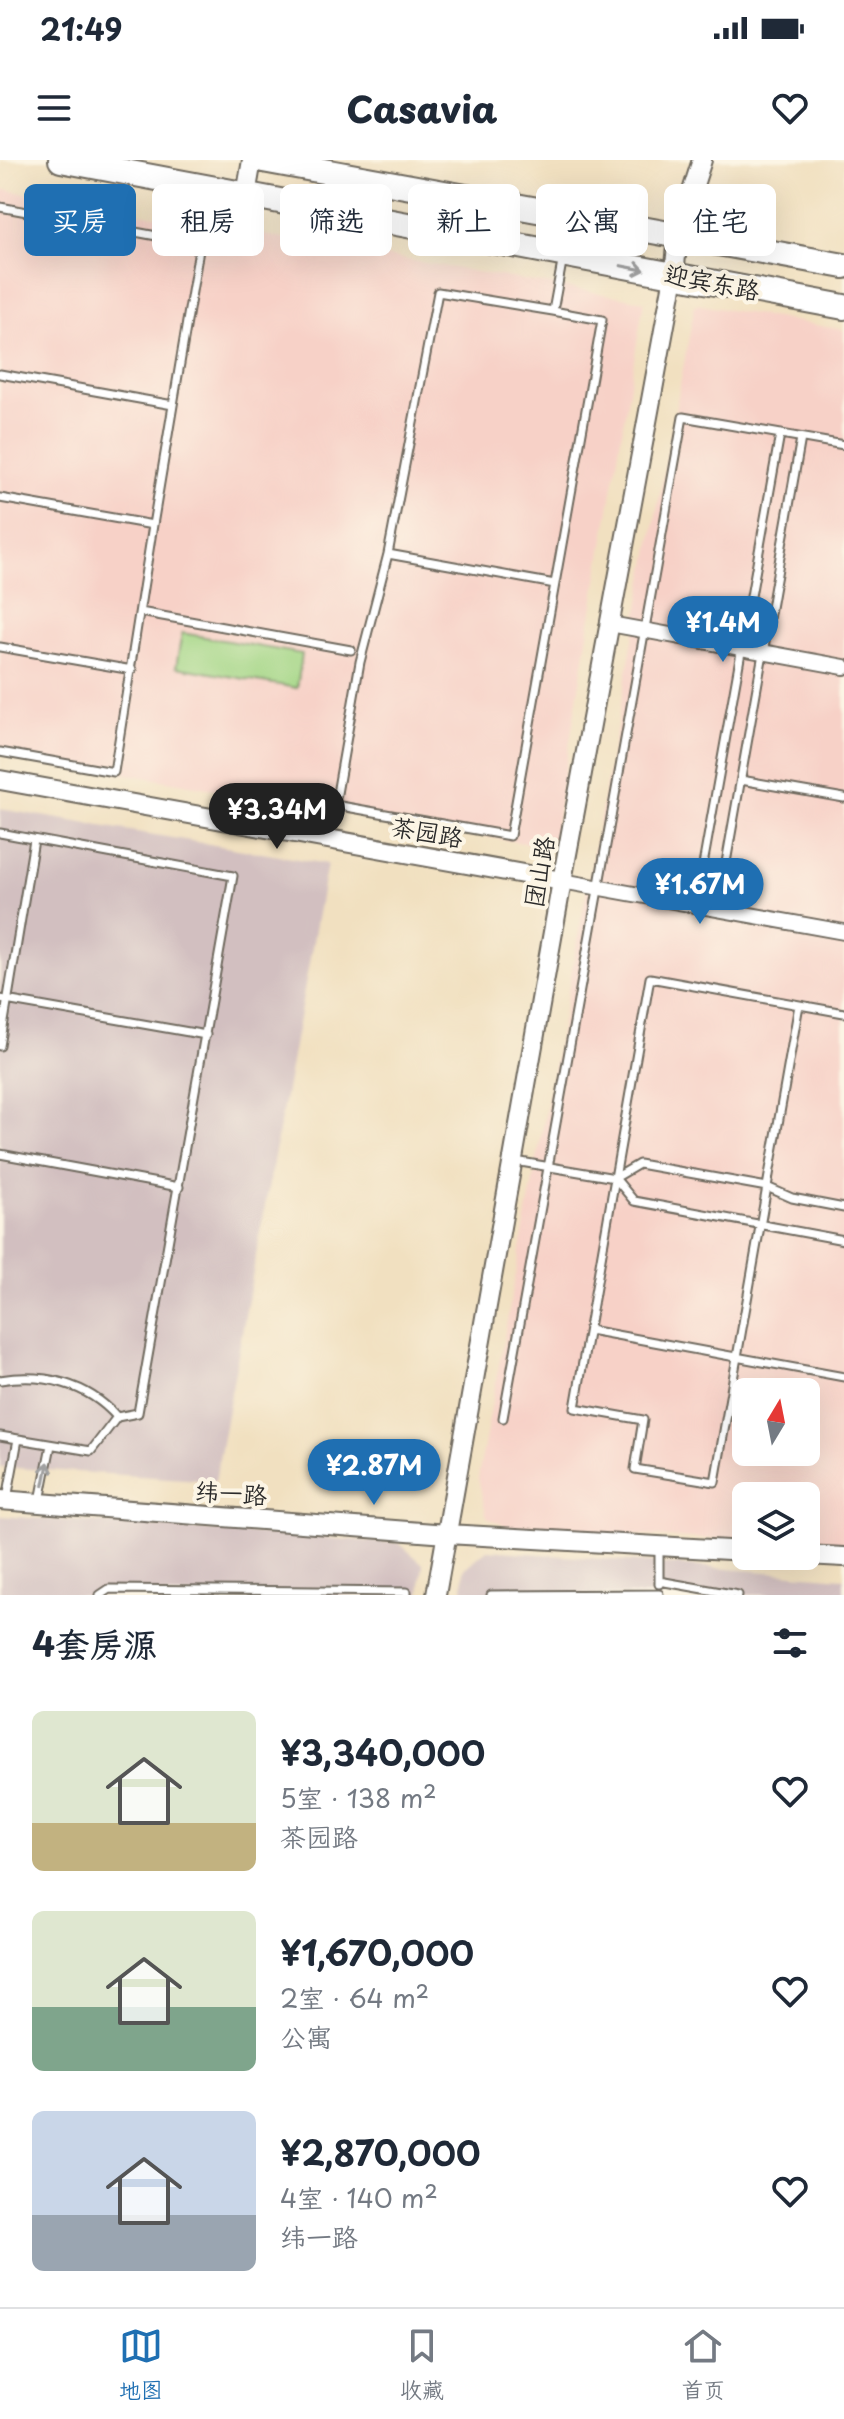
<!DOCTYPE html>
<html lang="zh">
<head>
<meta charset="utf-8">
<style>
  body { margin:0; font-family:"Playpen Sans","LXGW WenKai TC",sans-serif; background:#f6f6f7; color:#1f2937; height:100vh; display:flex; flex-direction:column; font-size:30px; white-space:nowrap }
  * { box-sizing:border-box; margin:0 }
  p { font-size:26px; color:#747a83 }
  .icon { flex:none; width:44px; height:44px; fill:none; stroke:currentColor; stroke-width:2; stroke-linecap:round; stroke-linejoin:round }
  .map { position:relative; height:1435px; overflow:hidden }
  .drawer { display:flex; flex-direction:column; background:#fff; flex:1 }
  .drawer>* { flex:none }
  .banner { position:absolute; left:24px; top:24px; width:796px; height:72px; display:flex; gap:16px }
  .needle { width:52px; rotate:10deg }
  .fabs { position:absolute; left:732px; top:1218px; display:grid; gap:16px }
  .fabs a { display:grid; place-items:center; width:88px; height:88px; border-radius:12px; background:#fff; box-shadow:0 8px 32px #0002; font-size:40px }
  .price { position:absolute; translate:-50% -68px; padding:0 18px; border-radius:28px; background:#1f6fb2; color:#fff; font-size:26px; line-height:52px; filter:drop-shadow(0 2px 4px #0008) }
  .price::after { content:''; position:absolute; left:50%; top:48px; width:24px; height:18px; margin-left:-12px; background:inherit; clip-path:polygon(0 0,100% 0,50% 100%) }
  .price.active { background:#222; color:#fff }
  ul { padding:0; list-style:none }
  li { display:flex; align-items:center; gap:24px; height:200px; padding:0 32px }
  li span { display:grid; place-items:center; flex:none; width:224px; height:160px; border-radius:12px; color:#555 }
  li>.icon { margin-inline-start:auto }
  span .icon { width:96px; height:96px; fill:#fffc; stroke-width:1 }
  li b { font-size:34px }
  h2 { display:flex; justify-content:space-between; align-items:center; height:96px; padding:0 32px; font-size:34px }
  .chip { padding:0 28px; border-radius:12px; background:#fff; box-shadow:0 8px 32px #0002; font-size:28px; line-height:72px }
  .chip.active { background:#1f6fb2; color:#fff }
  .status { display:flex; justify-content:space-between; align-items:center; height:56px; padding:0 40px; background:#fff; direction:ltr }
  .status svg { height:22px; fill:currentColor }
  header { display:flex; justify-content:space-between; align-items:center; height:104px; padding:0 32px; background:#fff; font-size:36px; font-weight:800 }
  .tab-bar { display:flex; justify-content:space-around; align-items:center; height:112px; border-top:2px solid #e0e1e3; background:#fff; font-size:22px; color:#747a83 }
  .tab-bar a { display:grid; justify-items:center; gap:4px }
  .tab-bar .active { color:#1f6fb2 }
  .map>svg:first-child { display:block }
  .built { fill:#f7d1c7; fill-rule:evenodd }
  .industrial { fill:#d2bfc0 }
  .green { fill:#a3d685; stroke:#678058; stroke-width:2 }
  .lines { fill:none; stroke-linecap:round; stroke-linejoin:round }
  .service-casing { stroke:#706a5f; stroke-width:11 }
  .minor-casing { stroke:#706a5f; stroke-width:18 }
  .tertiary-casing { stroke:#706a5f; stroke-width:22 }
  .trunk-casing { stroke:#706a5f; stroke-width:28 }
  .service { stroke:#fff; stroke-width:7 }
  .minor { stroke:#fff; stroke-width:14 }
  .tertiary { stroke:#fff; stroke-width:18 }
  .trunk { stroke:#fff; stroke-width:24 }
  .oneway { stroke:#a0a0a0 }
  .labels { text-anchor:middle; stroke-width:8; stroke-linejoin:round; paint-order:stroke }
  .street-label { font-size:24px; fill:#2b2b2b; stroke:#fcf5e5 }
</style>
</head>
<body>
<div class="status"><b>21:49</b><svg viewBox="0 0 49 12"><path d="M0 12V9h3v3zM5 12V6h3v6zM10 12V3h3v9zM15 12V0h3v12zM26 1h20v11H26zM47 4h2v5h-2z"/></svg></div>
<header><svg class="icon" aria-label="menu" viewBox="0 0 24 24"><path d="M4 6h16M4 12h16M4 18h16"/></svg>Casavia<svg class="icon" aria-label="heart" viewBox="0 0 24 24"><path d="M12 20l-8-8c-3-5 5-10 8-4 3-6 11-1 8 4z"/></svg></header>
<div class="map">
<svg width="844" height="1435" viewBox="0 0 844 1435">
  <rect width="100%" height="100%" fill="#fcf5e5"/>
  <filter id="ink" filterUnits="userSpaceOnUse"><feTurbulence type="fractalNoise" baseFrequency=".0125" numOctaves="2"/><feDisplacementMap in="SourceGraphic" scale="16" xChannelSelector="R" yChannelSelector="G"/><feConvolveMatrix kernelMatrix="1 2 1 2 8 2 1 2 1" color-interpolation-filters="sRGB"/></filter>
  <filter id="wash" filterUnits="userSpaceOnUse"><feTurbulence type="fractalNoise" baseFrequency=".006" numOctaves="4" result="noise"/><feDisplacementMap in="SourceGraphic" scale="32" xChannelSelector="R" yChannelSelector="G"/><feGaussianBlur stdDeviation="1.8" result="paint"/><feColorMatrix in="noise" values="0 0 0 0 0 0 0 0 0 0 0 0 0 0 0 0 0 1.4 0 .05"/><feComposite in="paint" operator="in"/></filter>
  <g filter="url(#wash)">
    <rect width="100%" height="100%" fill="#f1e0c0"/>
    <path class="built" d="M0 29 644 141 552 688 0 592Z
      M695 144 844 170V1386L806 1384V1336H746V1381L512 1369 487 1357 478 1318ZM746 1232H806V1292H746Z"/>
    <path class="industrial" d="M0 649 327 704 215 1321 0 1307Z
      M0 1356 399 1383 423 1404 420 1435H0Z
      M487 1390 844 1418V1435H463L464 1409Z"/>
    <path class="green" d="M182 473 302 494 297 528 176 507Z"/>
  </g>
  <g filter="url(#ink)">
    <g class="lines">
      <g class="service-casing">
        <path id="service" d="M0 47 200 84
          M0 214 173 245
          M0 338 153 365 209 30
          M388 394 438 132 553 151
          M555 424 388 394 360 502 335 645 510 676 602 160 553 151 563 97
          M140 452 351 490
          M0 487 132 510
          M0 592 114 612 153 365
          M741 620 844 638
          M0 673 233 716 138 1253 117 1257
          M696 744 780 274
          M718 748 801 278
          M0 839 206 875
          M0 886 34 680
          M0 994 179 1027
          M515 1001 615 1018 650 818 844 853
          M615 1018 575 1248 643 1260 635 1309 715 1322 799 845
          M615 1018 634 1041 844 1080
          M615 1018 639 1004 767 1027 792 1038 844 1048
          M589 1170 844 1217
          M0 1220C44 1213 87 1223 117 1257L91 1291 0 1276
          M503 1258 683 257 844 285
          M7 1339 18 1279
          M40 1341 51 1285
          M659 1421 738 1435
          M659 1424V1388
          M100 1435 109 1429 407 1432V1435
          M491 1435 659 1434"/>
      </g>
      <g class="minor-casing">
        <path id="minor" d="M610 464 844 507
          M562 721 844 772"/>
      </g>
      <g class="tertiary-casing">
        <path id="tertiary" d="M246 35 252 0
          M0 620 562 721
          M0 1340 447 1374 746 1391
          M806 1395 844 1397
          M436 1435 562 721 674 116 678 75 702 0"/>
      </g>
      <g class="trunk-casing">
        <path id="trunk" d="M61 0 844 147
          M263 0 844 106"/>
      </g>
      <use href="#service" class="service"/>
      <use href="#minor" class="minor"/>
      <use href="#tertiary" class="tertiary"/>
      <use href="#trunk" class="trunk"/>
    </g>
    <defs><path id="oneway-shaft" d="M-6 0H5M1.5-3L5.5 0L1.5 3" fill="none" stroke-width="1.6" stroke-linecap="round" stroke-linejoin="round" transform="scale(2)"/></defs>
    <g class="oneway">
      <use href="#oneway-shaft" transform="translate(633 108) rotate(11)"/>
      <use href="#oneway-shaft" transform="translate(46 1314) rotate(-79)"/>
    </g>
  </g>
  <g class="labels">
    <g class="street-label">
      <text transform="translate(712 123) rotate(11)" y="8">迎宾东路</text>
      <text transform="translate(427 673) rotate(10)" y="8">茶园路</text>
      <text transform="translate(540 712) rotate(-80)" y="8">团山路</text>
      <text transform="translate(231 1334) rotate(4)" y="8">纬一路</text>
    </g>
  </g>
</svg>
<div class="fabs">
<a><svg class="needle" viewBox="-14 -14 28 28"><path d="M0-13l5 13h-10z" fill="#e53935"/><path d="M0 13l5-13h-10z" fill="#747a83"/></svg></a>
<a><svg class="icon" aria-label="layers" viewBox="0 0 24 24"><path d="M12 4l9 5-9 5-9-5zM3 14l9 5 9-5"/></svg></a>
</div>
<b class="price" style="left:723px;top:504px">¥1.4M</b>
<b class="price active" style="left:277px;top:691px">¥3.34M</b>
<b class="price" style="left:700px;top:766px">¥1.67M</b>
<b class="price" style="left:374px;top:1347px">¥2.87M</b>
<div class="banner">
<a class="chip active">买房</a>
<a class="chip">租房</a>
<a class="chip">筛选</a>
<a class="chip">新上</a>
<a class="chip">公寓</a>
<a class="chip">住宅</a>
</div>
</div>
<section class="drawer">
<h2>4套房源<svg class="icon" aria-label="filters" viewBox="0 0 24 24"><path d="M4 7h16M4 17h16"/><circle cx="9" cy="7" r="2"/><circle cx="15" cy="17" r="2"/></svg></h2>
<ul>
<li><span style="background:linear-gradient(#dfe7d0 70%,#c2b280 0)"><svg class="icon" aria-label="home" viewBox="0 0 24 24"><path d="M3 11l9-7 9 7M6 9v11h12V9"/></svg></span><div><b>¥3,340,000</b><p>5室 · 138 m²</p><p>茶园路</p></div><svg class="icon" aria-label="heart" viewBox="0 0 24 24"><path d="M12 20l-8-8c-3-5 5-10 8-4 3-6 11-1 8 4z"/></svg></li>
<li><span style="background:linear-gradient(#dfe7d0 60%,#7fa58c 0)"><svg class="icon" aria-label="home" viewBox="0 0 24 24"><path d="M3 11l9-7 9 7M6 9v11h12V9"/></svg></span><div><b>¥1,670,000</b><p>2室 · 64 m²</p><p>公寓</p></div><svg class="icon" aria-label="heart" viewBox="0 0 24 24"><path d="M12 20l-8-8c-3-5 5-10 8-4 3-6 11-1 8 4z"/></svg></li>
<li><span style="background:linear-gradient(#c9d6e8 65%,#9aa5b1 0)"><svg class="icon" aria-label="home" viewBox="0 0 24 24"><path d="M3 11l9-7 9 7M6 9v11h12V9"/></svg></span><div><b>¥2,870,000</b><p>4室 · 140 m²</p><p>纬一路</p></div><svg class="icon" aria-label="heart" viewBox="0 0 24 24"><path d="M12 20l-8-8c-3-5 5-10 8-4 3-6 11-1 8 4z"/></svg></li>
</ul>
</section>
<nav class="tab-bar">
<a class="active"><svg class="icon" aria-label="map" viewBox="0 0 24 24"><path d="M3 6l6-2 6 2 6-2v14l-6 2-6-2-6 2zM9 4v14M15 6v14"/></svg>地图</a>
<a><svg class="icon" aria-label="saved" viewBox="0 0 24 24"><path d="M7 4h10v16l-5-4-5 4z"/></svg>收藏</a>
<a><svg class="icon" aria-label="home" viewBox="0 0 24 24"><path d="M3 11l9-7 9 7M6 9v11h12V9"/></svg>首页</a>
</nav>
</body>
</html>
